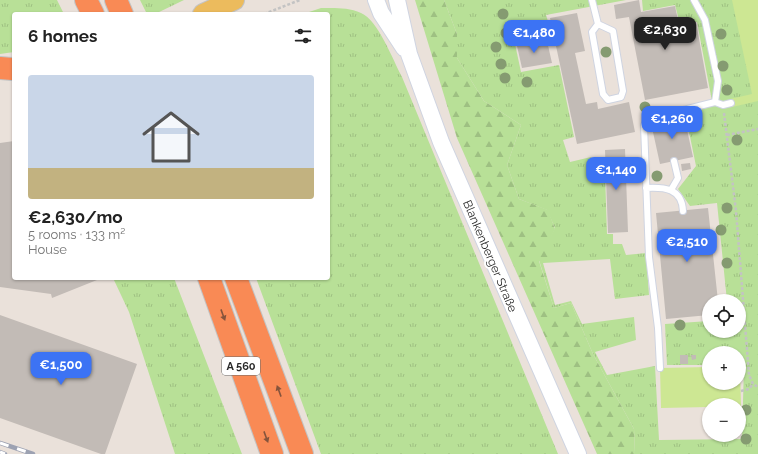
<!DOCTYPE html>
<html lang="en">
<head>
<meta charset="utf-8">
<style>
  body { margin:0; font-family:Raleway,sans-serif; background:#f6f6f6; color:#222; height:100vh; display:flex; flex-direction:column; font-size:15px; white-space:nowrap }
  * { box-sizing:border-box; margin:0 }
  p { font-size:13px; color:#767676 }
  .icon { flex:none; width:22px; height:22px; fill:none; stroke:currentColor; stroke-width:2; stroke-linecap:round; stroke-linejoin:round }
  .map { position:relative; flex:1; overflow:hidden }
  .details { position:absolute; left:12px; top:12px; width:318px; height:268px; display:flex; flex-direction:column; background:#fff; border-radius:4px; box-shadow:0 1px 3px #0004 }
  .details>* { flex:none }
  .controls { position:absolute; left:702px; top:294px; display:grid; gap:8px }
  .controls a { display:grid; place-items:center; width:44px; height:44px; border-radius:50%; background:#fff; box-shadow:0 1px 3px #0004; font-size:20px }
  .price { position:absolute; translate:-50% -34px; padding:0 9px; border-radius:8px; background:#3c73f4; color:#fff; font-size:13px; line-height:26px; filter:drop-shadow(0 1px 2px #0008) }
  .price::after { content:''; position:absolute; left:50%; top:24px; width:12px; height:9px; margin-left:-6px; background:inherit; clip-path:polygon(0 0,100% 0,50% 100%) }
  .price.current { background:#222; color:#fff }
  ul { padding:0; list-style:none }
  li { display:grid; align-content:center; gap:8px; height:212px; padding:0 16px }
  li+li { border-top:1px solid #e0e0e0 }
  li span { display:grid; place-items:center; height:124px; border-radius:4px; color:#555 }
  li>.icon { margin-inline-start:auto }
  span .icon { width:72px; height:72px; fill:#fffc; stroke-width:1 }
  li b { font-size:17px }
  h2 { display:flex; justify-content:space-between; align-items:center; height:48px; padding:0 16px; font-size:17px }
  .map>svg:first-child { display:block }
  .grass { fill:url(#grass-tufts) }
  .forest { fill:url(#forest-firs) }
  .pitch { fill:#cde793 }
  .building { fill:#c2bbb6 }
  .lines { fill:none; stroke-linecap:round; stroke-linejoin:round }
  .service-casing { stroke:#cfd4e1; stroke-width:8 }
  .tertiary-casing { stroke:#cfd4e1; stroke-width:18 }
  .primary-casing { stroke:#c3c3c3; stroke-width:22 }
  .motorway-casing { stroke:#c3c3c3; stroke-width:24 }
  .path { stroke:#c3c3c3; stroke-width:2.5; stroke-dasharray:3 2; stroke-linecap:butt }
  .service { stroke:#fff; stroke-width:6 }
  .tertiary { stroke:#fff; stroke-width:16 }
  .primary { stroke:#ecbb5d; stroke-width:20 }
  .motorway { stroke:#f98a55; stroke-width:22 }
  .rail-casing { stroke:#9da2b2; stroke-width:4.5 }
  .rail { stroke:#fff; stroke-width:3; stroke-dasharray:9; stroke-linecap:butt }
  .tree { fill:#859b71 }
  .oneway { fill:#86543c }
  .labels { text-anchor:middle; stroke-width:4; stroke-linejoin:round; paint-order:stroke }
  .shield { fill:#fff; stroke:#686868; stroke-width:1 }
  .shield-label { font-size:11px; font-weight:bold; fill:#282828 }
  .street-label { font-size:12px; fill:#282828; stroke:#fff }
</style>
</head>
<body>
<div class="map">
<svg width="758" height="454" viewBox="0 0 758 454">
  <defs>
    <pattern id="grass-tufts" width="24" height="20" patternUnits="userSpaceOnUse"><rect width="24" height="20" fill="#b8e097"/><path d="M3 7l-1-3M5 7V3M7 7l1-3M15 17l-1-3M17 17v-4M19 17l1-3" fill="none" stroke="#9ec082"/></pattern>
    <pattern id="forest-firs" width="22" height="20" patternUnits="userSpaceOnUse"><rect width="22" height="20" fill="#b8e097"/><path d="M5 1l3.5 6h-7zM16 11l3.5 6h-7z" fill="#9ec082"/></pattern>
  </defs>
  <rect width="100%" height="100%" fill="#eae1da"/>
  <path class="grass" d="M0 0H57L64 14H14V52L0 54Z
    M140 0H184L155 14H147Z
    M444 0H626L546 15 553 37 515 44 521 72 559 65 574 137 563 140 570 162 591 157 594 175 605 173 607 234H613V244H622L626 255 646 253 649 295 615 299 610 259 543 263 555 305 571 301 582 324 634 317 636 340 595 352 607 375 655 366 659 440 742 439 744 365H739V353H709V365H667L665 324 709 321V331H739V301H727L717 203 690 206 678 189 696 166 684 107 712 101 697 22 680 24 675 5 643 11 642 0H758V454H635L634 429 593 354 571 303 554 308 539 260 555 228 547 210 519 199 507 165 521 125 484 101 457 58V34Z
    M321 8C334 8 348 7 361 13 378 20 393 60 402 77L558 454H321L256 278H328V14H303Z
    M113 278H174L242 454H175L129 312Z"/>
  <path class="forest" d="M415 0H444L457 34V58L484 101 521 125 507 165 519 199 548 210 555 229 548 244 550 257 539 261 554 308 571 303 593 354 634 429 635 454H597L457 138Z"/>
  <path class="pitch" d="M732 0H758V101L732 107 730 99 752 94Z
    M709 367V383H739L740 367 741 406 709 405V407L661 408 660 368Z"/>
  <path class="building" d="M639 0 641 12 675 6 679 25 696 22 708 88 645 100 629 17 616 19 614 5Z
    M577 13 585 51 575 53 586 104 597 102 598 109 629 102 635 132 577 144 550 18Z
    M547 41 552 63 522 68 517 46Z
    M684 116 693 157 660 164 651 123Z
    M14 141V278H97V280L52 298 51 294 0 287V143Z
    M625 149 628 232 608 233 605 150Z
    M690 163 691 169 682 171 681 164Z
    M708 208 718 301H709V315L666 319 656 213Z
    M0 315 137 364 105 454H101L0 418Z
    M680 355H688V364H680Z
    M691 355H696V359L692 360Z"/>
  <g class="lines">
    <g class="service-casing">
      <path id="service" d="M592 0 598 24 613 31 623 91 621 97 608 100 603 94 592 32 598 24
        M715 102 723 105 731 103
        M646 188C664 187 682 188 683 211
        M671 190 678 178 674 161
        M660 368 658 328 649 257 644 125 648 119 715 102 718 81 705 20 694 0"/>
    </g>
    <g class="tertiary-casing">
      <path id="tertiary" d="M376 0 381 13 404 48
        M397 0 409 54 441 142 578 454"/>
    </g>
    <g class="primary-casing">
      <path id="primary" d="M203 14 234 0"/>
    </g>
    <g class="motorway-casing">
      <path id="motorway" d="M86 0 93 14
        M116 0 122 14
        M0 68 12 69
        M209 278 272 454
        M236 278 302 454"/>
    </g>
    <path class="path" d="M264 14 300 0
      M724 113 736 211 749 375 753 384 758 387
      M727 135 758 129
      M741 391 749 389 753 384"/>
    <use href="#service" class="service"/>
    <use href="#tertiary" class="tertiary"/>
    <use href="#primary" class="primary"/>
    <use href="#motorway" class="motorway"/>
    <g class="rail-casing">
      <path id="rail" d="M0 443 33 454
        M0 452 5 454"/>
    </g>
    <use href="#rail" class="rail"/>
  </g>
  <g class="tree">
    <circle cx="503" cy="14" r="5.5"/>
    <circle cx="506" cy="33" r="5.5"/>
    <circle cx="721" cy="34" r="5.5"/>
    <circle cx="496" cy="47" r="5.5"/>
    <circle cx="606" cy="52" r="5.5"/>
    <circle cx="501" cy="64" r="5.5"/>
    <circle cx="723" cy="66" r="5.5"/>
    <circle cx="505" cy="78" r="5.5"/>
    <circle cx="527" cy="82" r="5.5"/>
    <circle cx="727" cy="90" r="5.5"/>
    <circle cx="645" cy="107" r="5.5"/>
    <circle cx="737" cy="140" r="5.5"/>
    <circle cx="657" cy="176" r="5.5"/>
    <circle cx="727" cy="208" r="5.5"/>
    <circle cx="721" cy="230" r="5.5"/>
    <circle cx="727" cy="263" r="5.5"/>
    <circle cx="680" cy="325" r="5.5"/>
    <circle cx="746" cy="410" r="5.5"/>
    <circle cx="746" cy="439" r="5.5"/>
  </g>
  <defs><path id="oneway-solid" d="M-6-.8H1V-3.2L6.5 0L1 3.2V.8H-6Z"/></defs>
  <g class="oneway">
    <use href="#oneway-solid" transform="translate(223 315) rotate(70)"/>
    <use href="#oneway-solid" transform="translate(279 391) rotate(-110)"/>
    <use href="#oneway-solid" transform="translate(266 437) rotate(70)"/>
  </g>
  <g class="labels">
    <rect class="shield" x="222" y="357" width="38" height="18" rx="3"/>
    <g class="shield-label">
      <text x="241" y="370">A 560</text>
    </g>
    <g class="street-label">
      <text transform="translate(490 256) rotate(67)" y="4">Blankenberger Straße</text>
    </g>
  </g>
</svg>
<div class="controls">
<a><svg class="icon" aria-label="locate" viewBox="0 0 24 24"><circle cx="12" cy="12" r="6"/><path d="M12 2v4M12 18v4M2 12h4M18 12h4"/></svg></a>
<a>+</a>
<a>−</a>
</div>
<b class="price current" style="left:665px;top:51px">€2,630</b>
<b class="price" style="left:534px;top:54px">€1,480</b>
<b class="price" style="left:672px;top:140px">€1,260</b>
<b class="price" style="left:616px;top:191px">€1,140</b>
<b class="price" style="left:687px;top:263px">€2,510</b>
<b class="price" style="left:61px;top:386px">€1,500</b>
<section class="details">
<h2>6 homes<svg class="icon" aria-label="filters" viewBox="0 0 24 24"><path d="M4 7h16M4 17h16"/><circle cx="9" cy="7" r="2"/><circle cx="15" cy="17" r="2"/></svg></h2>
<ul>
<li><span style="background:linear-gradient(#c9d6e8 75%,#c2b280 0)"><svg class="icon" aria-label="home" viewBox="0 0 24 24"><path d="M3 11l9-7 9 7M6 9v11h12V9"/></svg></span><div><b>€2,630/mo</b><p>5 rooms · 133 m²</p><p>House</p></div></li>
</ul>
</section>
</div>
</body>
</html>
